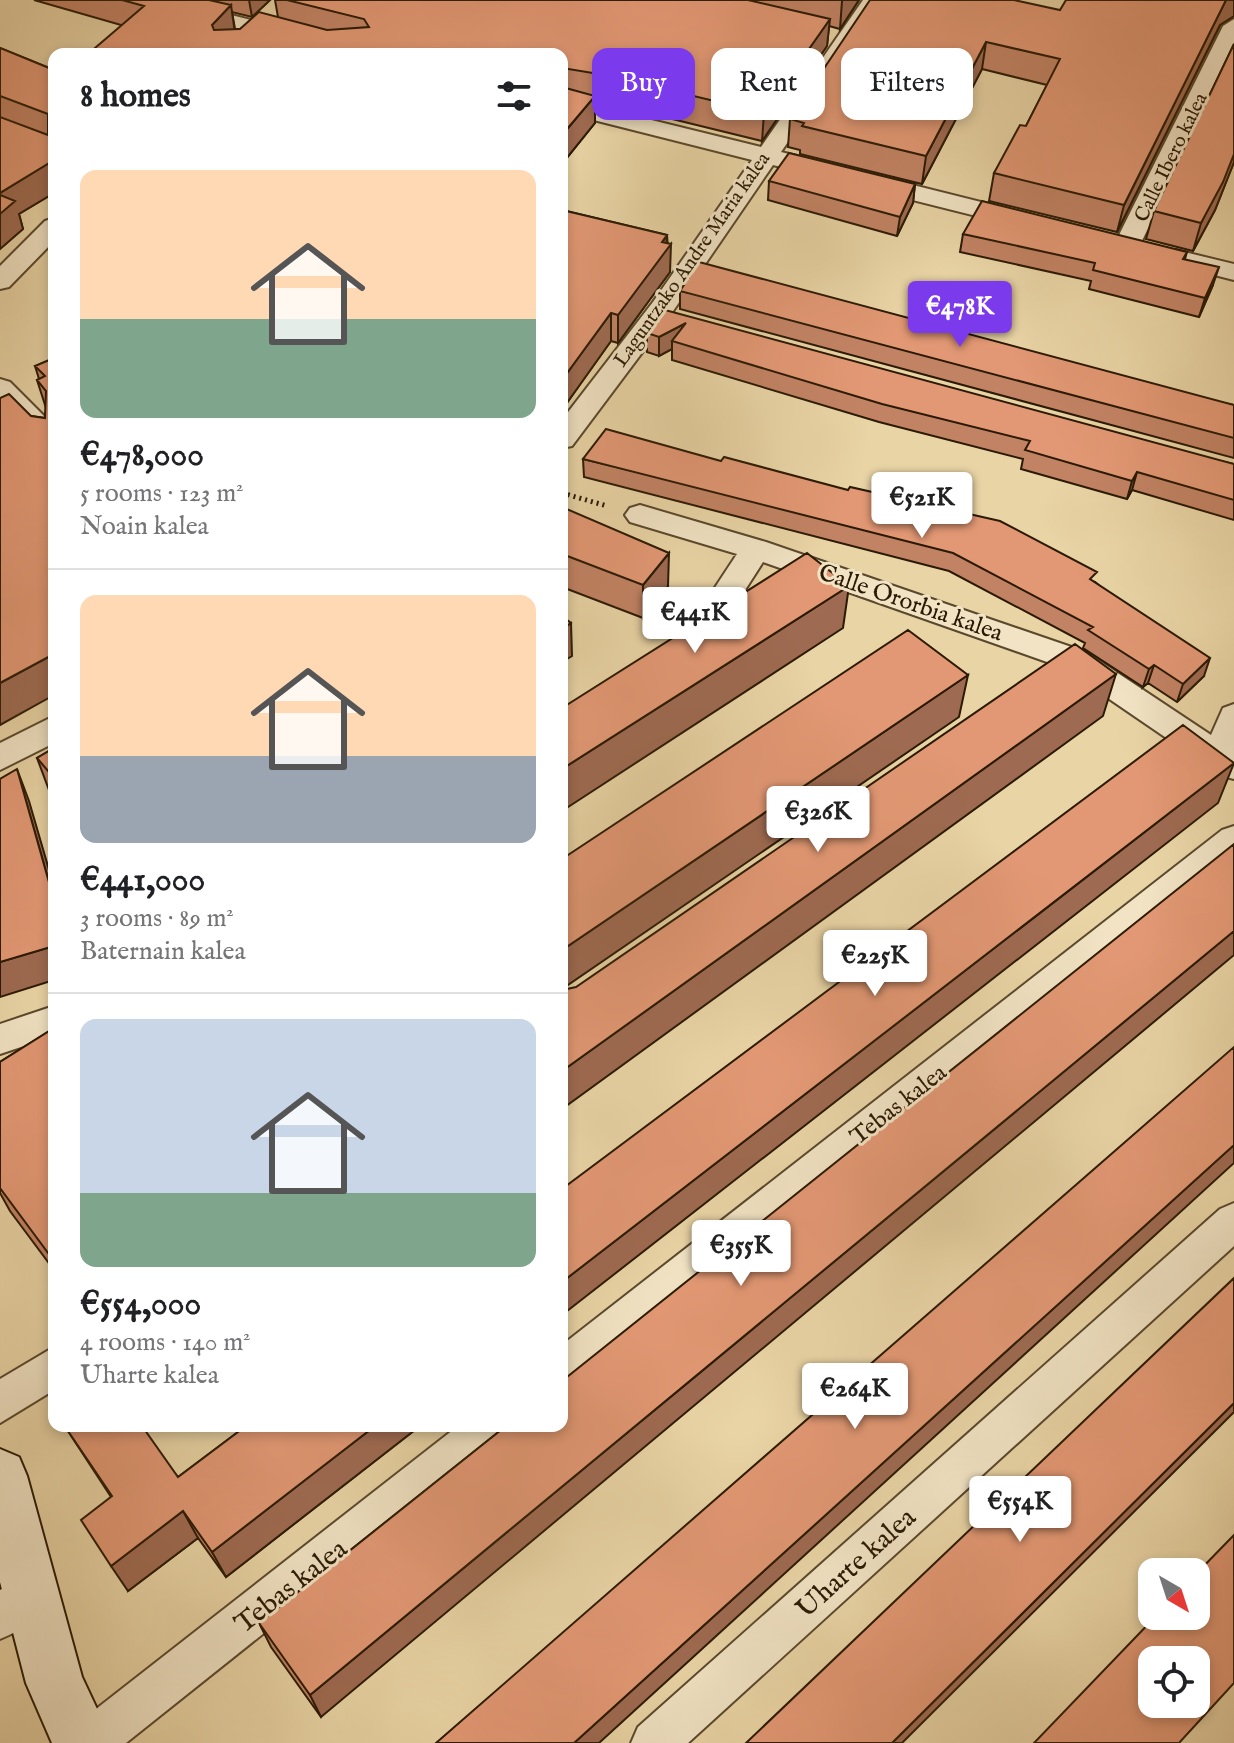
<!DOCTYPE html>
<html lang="en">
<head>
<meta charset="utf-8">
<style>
  body { margin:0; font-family:"IM FELL English",serif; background:#f6f6f6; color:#202124; height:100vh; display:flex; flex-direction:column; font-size:30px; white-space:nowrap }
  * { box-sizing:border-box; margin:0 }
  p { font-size:26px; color:#757577 }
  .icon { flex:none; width:44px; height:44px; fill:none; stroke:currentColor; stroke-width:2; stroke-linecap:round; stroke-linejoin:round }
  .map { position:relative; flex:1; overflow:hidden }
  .drawer { position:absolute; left:48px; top:48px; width:520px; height:1384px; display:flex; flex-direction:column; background:#fff; border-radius:16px; box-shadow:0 4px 12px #0003 }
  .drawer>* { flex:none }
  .guide { position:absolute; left:592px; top:48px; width:522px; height:72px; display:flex; gap:16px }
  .needle { width:52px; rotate:141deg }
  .fabs { position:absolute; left:1138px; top:1558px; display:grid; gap:16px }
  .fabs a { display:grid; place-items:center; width:72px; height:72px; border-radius:16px; background:#fff; box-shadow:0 4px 12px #0003; font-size:40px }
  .price { position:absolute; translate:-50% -68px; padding:0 18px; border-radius:8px; background:#fff; color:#222; font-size:26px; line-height:52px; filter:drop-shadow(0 2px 4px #0008) }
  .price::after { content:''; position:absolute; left:50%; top:48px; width:24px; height:18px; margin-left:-12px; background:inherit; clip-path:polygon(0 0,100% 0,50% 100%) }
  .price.on { background:#7c3aed; color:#fff }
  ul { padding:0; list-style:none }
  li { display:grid; align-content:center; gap:16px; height:424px; padding:0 32px }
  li+li { border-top:2px solid #e0e0e0 }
  li span { display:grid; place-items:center; height:248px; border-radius:16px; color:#555 }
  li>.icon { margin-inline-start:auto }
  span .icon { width:144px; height:144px; fill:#fffc; stroke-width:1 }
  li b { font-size:34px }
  h2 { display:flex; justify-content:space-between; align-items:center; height:96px; padding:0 32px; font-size:34px }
  .tag { padding:0 28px; border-radius:16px; background:#fff; box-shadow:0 4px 12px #0003; font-size:28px; line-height:72px }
  .tag.on { background:#7c3aed; color:#fff }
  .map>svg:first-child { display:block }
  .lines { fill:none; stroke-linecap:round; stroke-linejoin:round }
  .street-casing { stroke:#5a482d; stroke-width:4 }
  .secondary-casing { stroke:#2b1a05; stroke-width:4 }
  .path { stroke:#2b1a05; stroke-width:5; stroke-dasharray:2 4; stroke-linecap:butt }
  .street { fill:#f1e3c4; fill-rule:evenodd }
  .secondary { fill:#f1e3c4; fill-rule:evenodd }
  .wall { fill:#c28364; stroke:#2b1a05; stroke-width:2 }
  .shaded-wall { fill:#9e6a51; stroke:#2b1a05; stroke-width:2 }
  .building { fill:#e29874; stroke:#2b1a05; stroke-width:2; fill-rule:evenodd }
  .labels { text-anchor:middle; stroke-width:6; stroke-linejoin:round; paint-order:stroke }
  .far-street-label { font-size:20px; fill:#2b1a05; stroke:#f1e3c4 }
  .street-label { font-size:24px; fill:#2b1a05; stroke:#f1e3c4 }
  .near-street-label { font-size:28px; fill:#2b1a05; stroke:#f1e3c4 }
</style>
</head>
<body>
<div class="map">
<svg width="1234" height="1743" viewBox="0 0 1234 1743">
  <rect width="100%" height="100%" fill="#e9d4a5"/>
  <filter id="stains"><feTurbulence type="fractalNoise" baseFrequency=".0025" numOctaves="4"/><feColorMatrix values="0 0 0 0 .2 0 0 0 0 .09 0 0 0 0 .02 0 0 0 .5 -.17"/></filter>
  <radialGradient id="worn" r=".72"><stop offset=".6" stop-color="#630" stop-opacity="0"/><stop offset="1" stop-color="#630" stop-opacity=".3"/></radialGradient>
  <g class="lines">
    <g class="street-casing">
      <path id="street" d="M135 0H172L366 49 369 54H331L138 5Z
        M863 0H885L781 152 1033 215 1037 220 1024 228 773 165 671 314 572 446 562 448V420L653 302 752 160 562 112V98L761 147Z
        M1234 19V49L1140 245 1127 253 1118 250 1114 245 1223 26Z
        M54 218V241L9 287 0 289V266L45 221Z
        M1176 250 1234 264V280L1167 263 1163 258Z
        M0 379 10 382 54 426V451L44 449 0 404Z
        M640 505 766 542 1086 652 1211 735 1223 708 1234 704V779L1222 776 1064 668 763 562 713 640 689 652 678 649 674 641 691 624 737 554 630 522 625 515 630 508Z
        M54 716V743L0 770V743Z
        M1234 826V858L576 1384 562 1390V1345L1222 830Z
        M54 1006V1036L0 1054V1024Z
        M1234 1203V1246L688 1743H631L638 1727 1220 1209Z
        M54 1347V1390L0 1423V1379Z
        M458 1426H512L506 1440 126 1743H66L73 1727Z
        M30 1573 45 1580 52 1595C43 1617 22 1630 0 1639V1590Z"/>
    </g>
    <g class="secondary-casing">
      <path id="secondary" d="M0 1449 19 1457 27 1476 82 1677 113 1743H52L26 1683 0 1582Z"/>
    </g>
    <path class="path" d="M562 493 607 506"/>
    <use href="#street" class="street"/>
    <use href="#secondary" class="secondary"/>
  </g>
  <path class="wall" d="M34 0H270L252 17 232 12 235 29H240L278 17 275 0H859L840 29 829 26 827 46 762 141 611 104 595 101V123L562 164V54L121 25Z
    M1060 10 1220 25 1117 232 989 201 994 173 1026 126 1047 85 982 69 922 184 800 154V150L788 147 790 119Z
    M1234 44V162L1215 210 1193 251 1146 239 1154 211Z
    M0 48 54 70V193L19 214 23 229 0 249Z
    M769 181 915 184 913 203 897 236 768 200Z
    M562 210 667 235 670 272 618 343 611 341 564 407 562 408Z
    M963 234 1187 252 1185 259 1213 285 1199 317 1089 289 1091 281 960 252Z
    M680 291 1234 405V458L680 309Z
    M647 333 1234 464V520L1132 490 1127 499 1021 469 1023 459 879 422 672 360V349L659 356 647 352Z
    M54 358 0 725 31 416 45 418 46 408 37 380 39 379 35 366Z
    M583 459 1095 582 1204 676 1177 702 1148 683 1143 687 1083 648 1085 643 949 571 584 477Z
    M562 507 668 586 643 618 562 587Z
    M54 748V796L49 790 37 758Z
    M54 1028V1270L10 1211 0 1193V1062Z
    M246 1426H420L226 1577 198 1538 128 1591 111 1497 66 1428 178 1477Z
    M506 1426 321 1717 271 1647 259 1623Z"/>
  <path class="shaded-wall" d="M249 0H270L252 17Z
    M843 0H859L840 29 842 1Z
    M1226 0H1234V16L1220 25 1117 232 1124 205Z
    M231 5 235 33 217 52 212 25Z
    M830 19 827 46 762 141 764 113Z
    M986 42 982 69 922 184 926 156Z
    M595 96V123L562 164V135Z
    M1234 154V162L1215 210 1193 251 1201 223Z
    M54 160V193L19 214 23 229 0 249V193Z
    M915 184 913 203 897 236 900 217Z
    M667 235 666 250 671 244 670 272 618 343V315Z
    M1219 267 1213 285 1199 317 1205 298Z
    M611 313V341L564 407 562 408V380Z
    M686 323 672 341V349L659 356V337Z
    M1137 472 1132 490 1127 499 1132 481Z
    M669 553 668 586 643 618V585Z
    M849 586 843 628 562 811V769Z
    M571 623 572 656 562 662V629Z
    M54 654V695L0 725V683Z
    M1210 658 1204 676 1177 702 1183 684Z
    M1154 665 1148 683 1143 687 1149 669Z
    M1116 674 1103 716 562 1109V1071Z
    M968 675 959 717 562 989V950Z
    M1234 763 1218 803 562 1315V1282Z
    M17 769 29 801 54 887V900Z
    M1234 931V955L321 1717 310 1695Z
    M54 946V980L0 997V962Z
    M1234 1145V1163L599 1743H574Z
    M1234 1403V1412L902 1743H892Z
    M375 1426H420L226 1577 212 1552Z
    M183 1511 198 1538 128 1591 111 1566Z"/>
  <path class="building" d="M122 0H209L231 5 212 25 214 30 240 29 259 12 327 30 369 27 364 19 287 0H748L830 19 764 113 611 76 562 68V54H88L144 6Z
    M870 0H1014L1060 10 1066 0H1226L1124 205 994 173 1020 125 1026 126 1060 59 986 42 926 156 802 126 804 123 790 119Z
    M1234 44V154L1223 182 1201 223 1154 211Z
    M0 48 54 70V160L0 193V117L48 135V114L0 96Z
    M562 87 595 96 562 135Z
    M789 153 915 184 900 217 769 181Z
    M0 195 15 201 0 214Z
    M982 201 1187 252 1183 259 1219 267 1205 298 1093 270 1095 263 963 234Z
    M562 210 667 235 662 242 671 244 618 315 611 313 562 380Z
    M699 262 1234 405V438L680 291Z
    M665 310 1234 464V500L1137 472 1132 481 1025 450 1030 441 882 404 672 341 686 323 659 337 647 333Z
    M54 358V654L0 683V398L9 394 31 416 45 418 46 391 37 380 45 376 35 366Z
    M606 429 721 461 724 457 848 490 850 487 1000 521 1097 572 1090 579 1210 658 1183 684 1154 665 1149 669 1088 630 1093 627 953 553 583 459Z
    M562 507 669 553 643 585 562 554Z
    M807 553 849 586 562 769V708Z
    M562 616 571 623 562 629Z
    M908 630 968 675 562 950V859Z
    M1075 644 1116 674 562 1071V990L576 987Z
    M1183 725 1234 763 562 1282V1189Z
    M54 748V778L37 758Z
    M17 769 54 900V946L0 962V779Z
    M1234 844V931L310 1695 259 1623 506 1426H562V1381Z
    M54 1028V1261L0 1188V1062Z
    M1234 1047V1145L574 1743H436Z
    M1234 1278V1403L892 1743H746Z
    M68 1426H142L178 1477 246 1426H375L212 1552 183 1511 111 1566 81 1520 112 1496 66 1428Z
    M1234 1535V1683L1179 1743H1034L1156 1616H1196V1574ZM1152 1660H1196V1704H1152Z"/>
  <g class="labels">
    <g class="far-street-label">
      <text transform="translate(1170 157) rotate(-64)" y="7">Calle Ibero kalea</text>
      <text transform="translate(691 259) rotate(-55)" y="7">Laguntzako Andre Maria kalea</text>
    </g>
    <g class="street-label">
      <text transform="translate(911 602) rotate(19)" y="8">Calle Ororbia kalea</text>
      <text transform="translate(898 1104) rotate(-38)" y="8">Tebas kalea</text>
    </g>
    <g class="near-street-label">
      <text transform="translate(855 1562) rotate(-42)" y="10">Uharte kalea</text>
      <text transform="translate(290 1585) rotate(-38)" y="10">Tebas kalea</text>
    </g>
  </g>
  <rect width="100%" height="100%" filter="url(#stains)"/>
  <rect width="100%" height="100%" fill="url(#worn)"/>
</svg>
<div class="fabs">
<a><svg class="needle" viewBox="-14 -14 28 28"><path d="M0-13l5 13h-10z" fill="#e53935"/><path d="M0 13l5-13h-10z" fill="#757577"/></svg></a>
<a><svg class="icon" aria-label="locate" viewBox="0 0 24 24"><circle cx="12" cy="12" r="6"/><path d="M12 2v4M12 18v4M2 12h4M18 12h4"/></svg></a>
</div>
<b class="price on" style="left:960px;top:349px">€478K</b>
<b class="price" style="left:922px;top:540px">€521K</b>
<b class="price" style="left:695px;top:655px">€441K</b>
<b class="price" style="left:818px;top:854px">€326K</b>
<b class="price" style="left:875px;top:998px">€225K</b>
<b class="price" style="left:741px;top:1288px">€355K</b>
<b class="price" style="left:855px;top:1431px">€264K</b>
<b class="price" style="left:1020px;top:1544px">€554K</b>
<div class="guide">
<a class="tag on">Buy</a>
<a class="tag">Rent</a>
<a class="tag">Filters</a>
</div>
<section class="drawer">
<h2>8 homes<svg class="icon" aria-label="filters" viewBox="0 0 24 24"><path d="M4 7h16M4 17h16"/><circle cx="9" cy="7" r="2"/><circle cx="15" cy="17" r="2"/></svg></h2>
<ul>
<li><span style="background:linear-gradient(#ffd9b3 60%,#7fa58c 0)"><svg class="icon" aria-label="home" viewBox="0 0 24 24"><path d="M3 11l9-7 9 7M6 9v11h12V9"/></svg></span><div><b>€478,000</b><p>5 rooms · 123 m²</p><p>Noain kalea</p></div></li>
<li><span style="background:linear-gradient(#ffd9b3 65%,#9aa5b1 0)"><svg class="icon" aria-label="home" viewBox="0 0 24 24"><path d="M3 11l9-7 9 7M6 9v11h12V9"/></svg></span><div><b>€441,000</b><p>3 rooms · 89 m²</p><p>Baternain kalea</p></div></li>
<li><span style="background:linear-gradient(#c9d6e8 70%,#7fa58c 0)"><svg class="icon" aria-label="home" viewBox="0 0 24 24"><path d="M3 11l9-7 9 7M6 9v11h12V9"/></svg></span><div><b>€554,000</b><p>4 rooms · 140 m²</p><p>Uharte kalea</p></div></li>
</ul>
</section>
</div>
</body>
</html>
